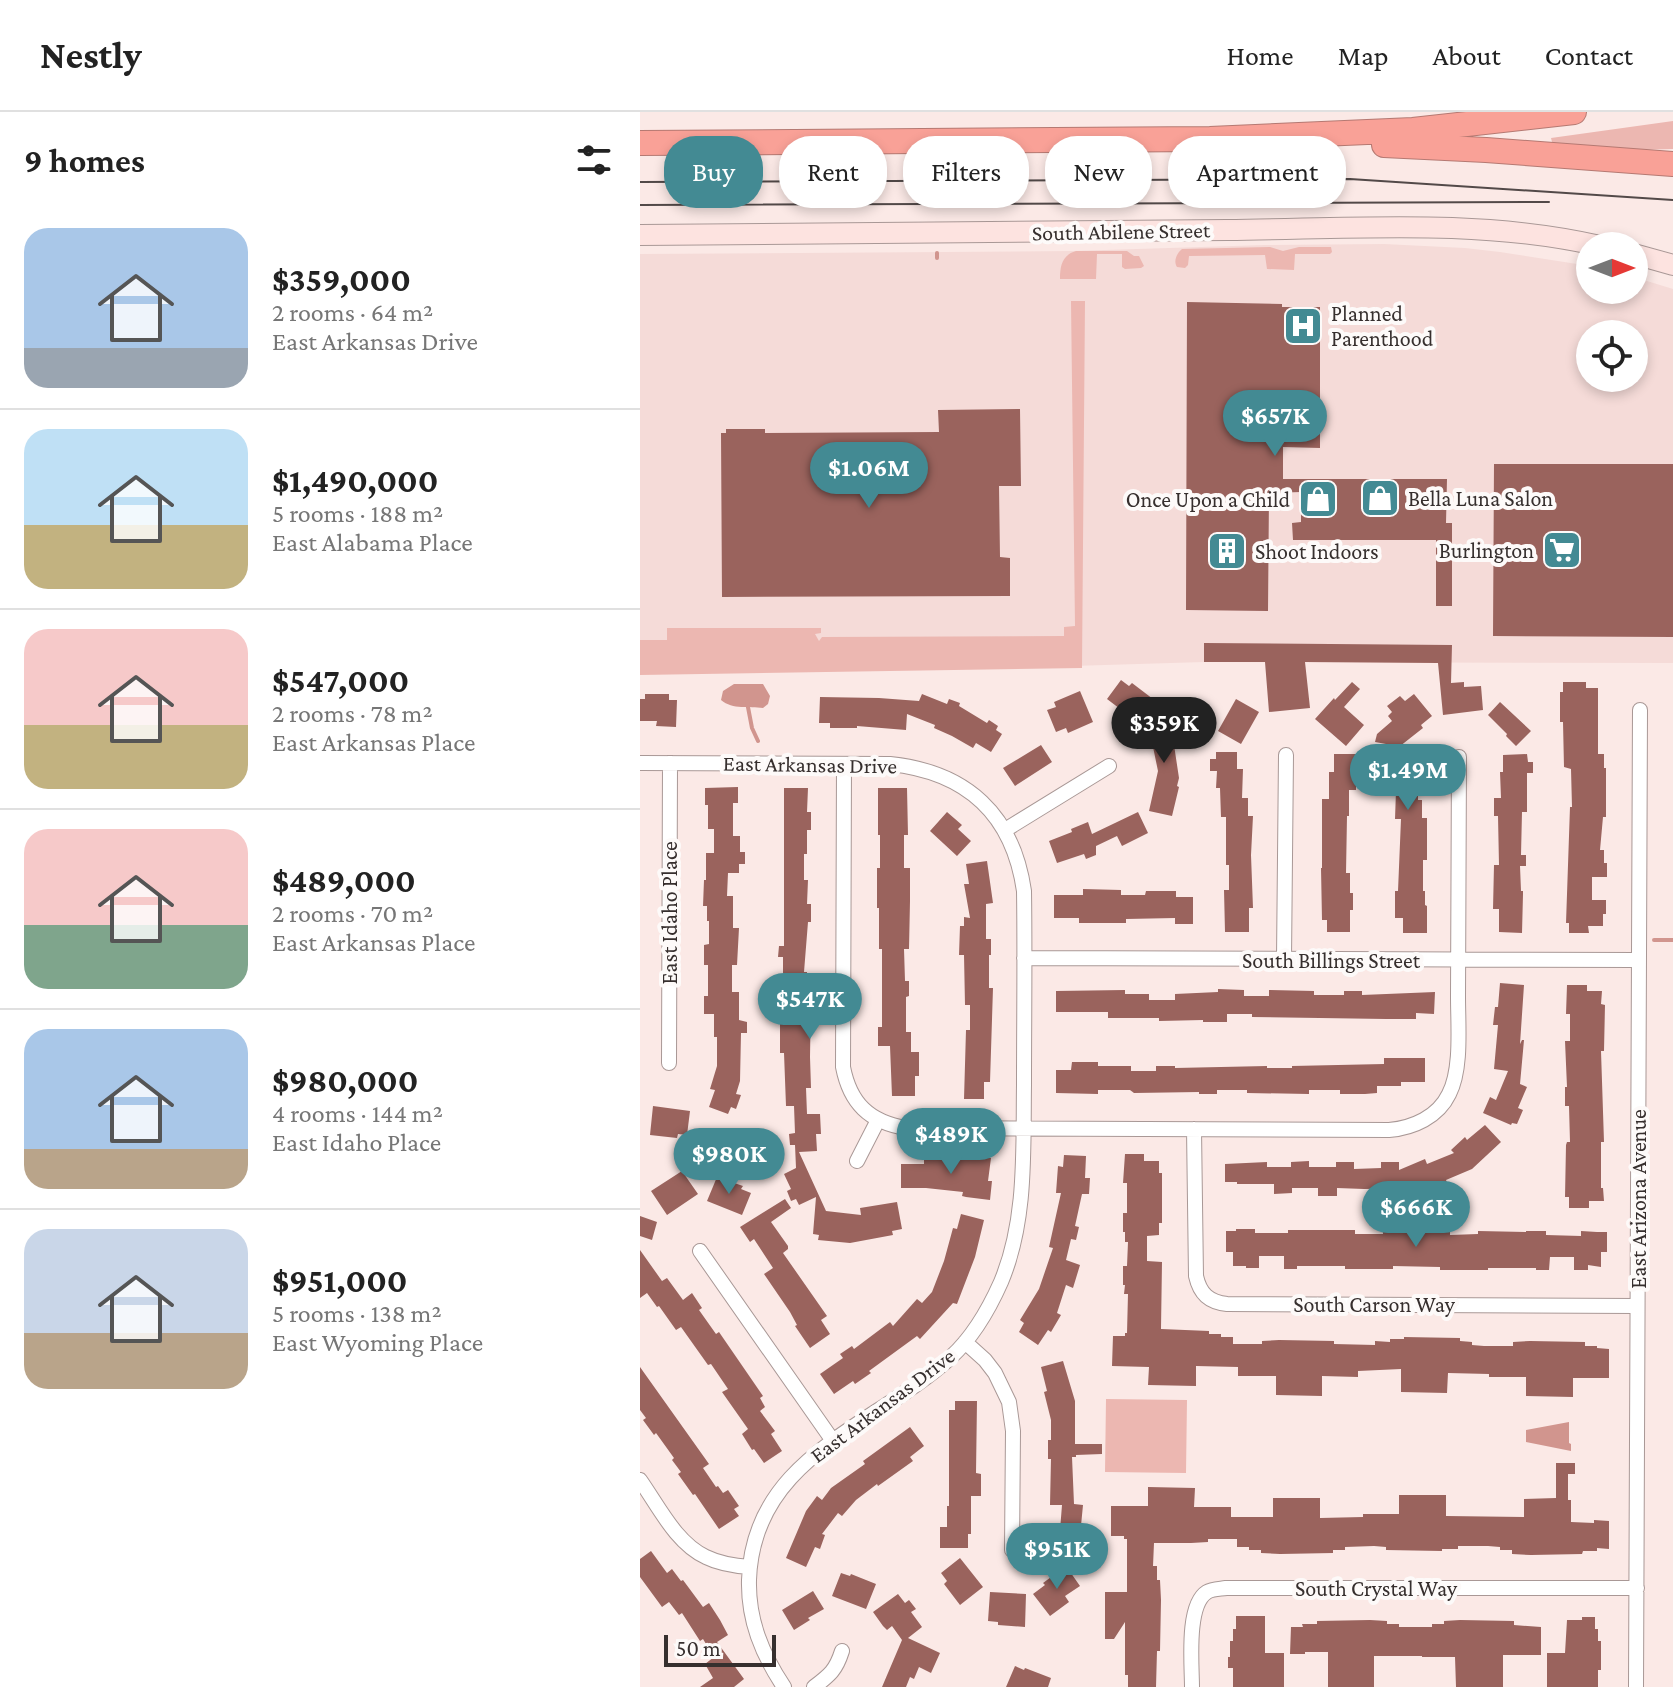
<!DOCTYPE html>
<html lang="en">
<head>
<meta charset="utf-8">
<style>
  body { margin:0; font-family:"Crimson Pro",serif; background:#f6f6f6; color:#222; height:100vh; display:flex; flex-direction:column; font-size:30px; white-space:nowrap }
  * { box-sizing:border-box; margin:0 }
  p { font-size:26px; color:#767676 }
  .icon { flex:none; width:44px; height:44px; fill:none; stroke:currentColor; stroke-width:2; stroke-linecap:round; stroke-linejoin:round }
  .map { position:relative; flex:1; overflow:hidden }
  .panel { display:flex; flex-direction:column; background:#fff; width:640px }
  .panel>* { flex:none }
  .guide { position:absolute; left:24px; top:24px; width:760px; height:72px; display:flex; gap:16px }
  .needle { width:52px; rotate:90deg }
  .tools { position:absolute; left:936px; top:120px; display:grid; gap:16px }
  .tools a { display:grid; place-items:center; width:72px; height:72px; border-radius:50%; background:#fff; box-shadow:0 4px 12px #0003; font-size:40px }
  .scale { position:absolute; left:24px; bottom:20px; width:112px; box-sizing:border-box; padding-left:8px; border:4px solid #362f2e; border-top:0; font-size:22px; line-height:28px; white-space:nowrap; color:#362f2e; -webkit-text-stroke:6px #fdfaf9; paint-order:stroke }
  .price { position:absolute; translate:-50% -68px; padding:0 18px; border-radius:28px; background:#438a93; color:#fff; font-size:26px; line-height:52px; filter:drop-shadow(0 2px 4px #0008) }
  .price::after { content:''; position:absolute; left:50%; top:48px; width:24px; height:18px; margin-left:-12px; background:inherit; clip-path:polygon(0 0,100% 0,50% 100%) }
  .price.current { background:#222; color:#fff }
  ul { padding:0; list-style:none }
  li { display:flex; align-items:center; gap:24px; height:200px; padding:0 24px }
  li+li { border-top:2px solid #e0e0e0 }
  li span { display:grid; place-items:center; flex:none; width:224px; height:160px; border-radius:24px; color:#555 }
  li>.icon { margin-inline-start:auto }
  span .icon { width:96px; height:96px; fill:#fffc; stroke-width:1 }
  li b { font-size:34px }
  h2 { display:flex; justify-content:space-between; align-items:center; height:96px; padding:0 24px; font-size:34px }
  .pill { padding:0 28px; border-radius:32px; background:#fff; box-shadow:0 4px 12px #0003; font-size:28px; line-height:72px }
  .pill.current { background:#438a93; color:#fff }
  header { display:flex; align-items:center; gap:48px; box-sizing:border-box; height:112px; padding:0 40px; background:#fff; border-bottom:2px solid #e0e0e0 }
  header strong { font-size:38px }
  nav { display:flex; gap:44px; margin-inline-start:auto; font-size:28px }
  main { display:flex; flex:1; min-height:0 }
  .map>svg:first-child { display:block }
  .built { fill:#f5dbd8; fill-rule:evenodd }
  .green { fill:#ecb7b1 }
  .water { fill:#d1958e }
  .lines { fill:none; stroke-linecap:round; stroke-linejoin:round }
  .stream { stroke:#d1958e; stroke-width:4 }
  .building { fill:#9a635d }
  .street-casing { stroke:#a99896; stroke-width:16 }
  .secondary-casing { stroke:#a99896; stroke-width:22 }
  .highway-casing { stroke:#b57972; stroke-width:26 }
  .street { stroke:#fff; stroke-width:14 }
  .secondary { stroke:#fde3e0; stroke-width:20 }
  .highway { stroke:#f9a197; stroke-width:24 }
  .tram { stroke:#524948; stroke-width:2 }
  .labels { text-anchor:middle; stroke-width:8; stroke-linejoin:round; paint-order:stroke }
  .street-label { font-size:22px; fill:#362f2e; stroke:#fdfaf9 }
  .poi-label { font-size:22px; fill:#362f2e; stroke:#fdfaf9; text-anchor:start }
</style>
</head>
<body>
<header>
<strong>Nestly</strong>
<nav><a>Home</a><a>Map</a><a>About</a><a>Contact</a></nav>
</header>
<main>
<section class="panel">
<h2>9 homes<svg class="icon" aria-label="filters" viewBox="0 0 24 24"><path d="M4 7h16M4 17h16"/><circle cx="9" cy="7" r="2"/><circle cx="15" cy="17" r="2"/></svg></h2>
<ul>
<li><span style="background:linear-gradient(#a9c7e8 75%,#9aa5b1 0)"><svg class="icon" aria-label="home" viewBox="0 0 24 24"><path d="M3 11l9-7 9 7M6 9v11h12V9"/></svg></span><div><b>$359,000</b><p>2 rooms · 64 m²</p><p>East Arkansas Drive</p></div></li>
<li><span style="background:linear-gradient(#bfe0f5 60%,#c2b280 0)"><svg class="icon" aria-label="home" viewBox="0 0 24 24"><path d="M3 11l9-7 9 7M6 9v11h12V9"/></svg></span><div><b>$1,490,000</b><p>5 rooms · 188 m²</p><p>East Alabama Place</p></div></li>
<li><span style="background:linear-gradient(#f6c9c9 60%,#c2b280 0)"><svg class="icon" aria-label="home" viewBox="0 0 24 24"><path d="M3 11l9-7 9 7M6 9v11h12V9"/></svg></span><div><b>$547,000</b><p>2 rooms · 78 m²</p><p>East Arkansas Place</p></div></li>
<li><span style="background:linear-gradient(#f6c9c9 60%,#7fa58c 0)"><svg class="icon" aria-label="home" viewBox="0 0 24 24"><path d="M3 11l9-7 9 7M6 9v11h12V9"/></svg></span><div><b>$489,000</b><p>2 rooms · 70 m²</p><p>East Arkansas Place</p></div></li>
<li><span style="background:linear-gradient(#a9c7e8 75%,#b9a48a 0)"><svg class="icon" aria-label="home" viewBox="0 0 24 24"><path d="M3 11l9-7 9 7M6 9v11h12V9"/></svg></span><div><b>$980,000</b><p>4 rooms · 144 m²</p><p>East Idaho Place</p></div></li>
<li><span style="background:linear-gradient(#c9d6e8 65%,#b9a48a 0)"><svg class="icon" aria-label="home" viewBox="0 0 24 24"><path d="M3 11l9-7 9 7M6 9v11h12V9"/></svg></span><div><b>$951,000</b><p>5 rooms · 138 m²</p><p>East Wyoming Place</p></div></li>
</ul>
</section>
<div class="map">
<svg width="1033" height="1575" viewBox="0 0 1033 1575">
  <rect width="100%" height="100%" fill="#fbe9e6"/>
  <path class="built" d="M744 132 825 136 860 140 950 154V178H994V165L1033 177V551L564 550 432 554 0 541V142L433 139 625 133ZM950 222H994V266H950Z"/>
  <path class="green" d="M1033 9V37L997 38 913 34 911 26Z
    M630 135 643 139 659 135H691L692 140 690 142H655L654 158 627 157 625 143 549 144 548 153 545 156 537 155C533 149 537 141 542 137Z
    M436 139H487L494 144H499L504 154 501 156 485 157 482 155V142H457L456 167H420C420 154 422 143 436 139Z
    M431 189H445L442 556 0 563V528H27V516H181V521L175 522 179 529 182 525 424 524V515L435 514Z
    M466 1287 547 1288 546 1361 465 1360Z"/>
  <path class="water" d="M94 572H123L130 584 128 592 123 596C109 594 93 598 81 588L83 579Z
    M929 1310V1331L931 1332V1339L886 1330V1318Z"/>
  <g class="lines">
    <path class="stream" d="M297 141V146
      M107 590 112 616 118 629
      M1014 828H1033"/>
  </g>
  <path class="building" d="M547 190 642 192V195H680V336L643 335V367H807L806 411H812V494H796V428H653L652 411 661 410V380L629 381 628 499 546 498Z
    M380 297 381 374H359L360 445 370 446V484L82 485 81 321H86V317H125V321L299 320 298 298Z
    M854 352H1033V525L853 524Z
    M564 531 812 533 811 571 824 570V575L841 574 843 598 803 603 798 551 665 550 670 596 629 600 625 550H564Z
    M481 568 489 574 492 571 513 587 496 609 467 587Z
    M712 570 720 577 704 595 724 613 706 634 675 607 694 586 695 588Z
    M923 570H946V576H958V642H964V656H966V705H963L960 738H964V751H967V765H952V788H966V802H963V814H948L949 821H929V811H926L930 695H932L931 657 924 655 923 610H920V580H923Z
    M440 579 453 610 428 621 426 616 416 620 407 598 416 595 414 590Z
    M5 582H29V588H37L36 615 16 614 17 609H0V587H5Z
    M282 582 307 592 309 587 320 591 319 594 347 611 349 608 358 614 356 618 362 622 351 640 336 631 333 636 312 624 294 616 295 613 267 602 266 618 217 614V616H190V611H179L180 585 239 586 279 589Z
    M774 582 792 604 781 613 783 616 750 642 773 643 772 660H778V688H782V706H787V748H783V779H785V793L787 794V821H763V806H755V779H758L761 707H755L756 679H752V661H746V632L735 630 737 622 752 609 748 604 752 600 747 594 760 584 765 589Z
    M596 587 619 600 601 632 578 619Z
    M860 590 891 619 876 634 866 624 867 622 848 603Z
    M530 603 533 622 537 621 539 633H534L539 666 537 674 539 675 532 704 509 699 518 659 507 606Z
    M401 633 412 650 375 674 363 656Z
    M576 640H597V657H603L602 686H608V704H613L611 743 613 796H609V820H585L584 778H589V753H586V705H581L580 676H576L577 659H570V647H576Z
    M694 642H720V660L716 661V678H709V704H707L706 761H710V781H713V798H710V820H687V808H682L681 756H682V687H689V660H694Z
    M887 642 888 650H893V661H887V700H882L881 743H886V754H880L881 779H883V782L882 821 859 820V797H853L854 753H859L858 704H854V686H861L860 660H863V643Z
    M98 675V691H93V724H100V740H105V752H99V761H88L87 784H93V816H99L97 853H92V880H99V908L107 910V921H101L100 969 96 982 101 983 96 997 91 995 88 1002 69 995 75 978 70 977 77 954V925H74V902H64V884H68V853H64V833L69 832V809H67V794H63L64 768H66V741H74V717H68V693H65V676Z
    M144 676H168L167 700H171V718H167V742H164V768H168L167 792H171V810H168L164 860H167V884H171L170 945 171 976H166L167 1002H180L181 1022H176L177 1039 159 1040 186 1099 221 1103 220 1096 257 1090 262 1117 252 1119 253 1123 210 1131 178 1128 179 1123 173 1122 176 1085 159 1093 156 1087 151 1089 147 1079 151 1077 144 1062 156 1056 155 1033H150L149 1022 155 1021 154 994H146L144 941H140V888H143V845H138L139 834H144Z
    M238 676H267L268 723H264V756H270V789L269 837H264L265 869H269V884L266 885V920H271V940H279V964H275V984H252L250 934H238V915H242V837H239V796H237V756H240V723H238Z
    M307 700 322 713 318 717 331 729 317 744 290 719Z
    M498 700 508 721 482 734 477 724 456 734V743L446 747 444 742 417 751 409 729 432 720 431 717 448 710 452 722Z
    M347 749 353 791 346 792V827H351V843H349V876H353L350 970H344V987H324L326 918H330V893H325L324 843H319L320 814H324V805L330 806 324 772H329L326 752Z
    M443 777 481 778V783H505L506 779H536V785H553V812H535V806L486 807V811H439V806H414V783H443Z
    M860 871 884 873 880 932 882 928H884L880 972 887 975 878 996 883 998 877 1012 872 1011 871 1013 843 1001 850 985 856 988 868 959 854 957 858 913H853L855 895H858Z
    M927 873H947V879H962L961 892 965 893 964 939H961L964 1030H961V1076H963L964 1089H949V1096H929V1085H925L926 1033 927 1030H930L929 994H925V975H927L925 929H930V902H926Z
    M578 877 604 878V884H629V878L674 879V883H704V879H722V883L795 880 794 902 776 901V907H746L612 905V902H587V910H563V908L519 909V906H468V900H416V879L485 878V882H509V888H535V882L578 880Z
    M744 946H785V970H761V974H737V981L725 982H700V978H669V982L607 981V978H577V982H559V980L494 981 490 978H458V982L416 981V958H431L432 950H458V954H491V959H516V954H535V956L627 954V956H652V954L744 952Z
    M13 994 50 999 47 1023 38 1022 37 1026 10 1023Z
    M845 1013 861 1030 832 1057 806 1068 808 1073 782 1083 779 1076 724 1077 697 1076V1084H678V1076H652V1081L634 1082V1072H597V1070H585V1052L627 1050V1055H651V1050L669 1049V1055H696V1050H714V1057L741 1056V1050H759V1058L785 1047 787 1052 814 1041 811 1038 825 1025 827 1028Z
    M485 1042H504V1049H519V1061H522V1111H519V1123L507 1124V1149L522 1150 521 1217 569 1219V1222H581V1225H593V1232H622V1229L639 1228 694 1229V1232L735 1233V1229L750 1230V1227H764V1225L820 1226V1229L832 1230V1233L844 1234H873V1230L890 1229 945 1230V1234H957V1236L969 1237V1266H933V1285L886 1284V1265H849V1262L808 1261 807 1281 761 1280V1257L718 1259V1265L682 1264V1284L636 1283V1264H598V1255L556 1254V1274L508 1273 509 1255 472 1254 473 1224H485V1221H487L488 1182H484L485 1173H483V1154H487L488 1130H485V1120H483V1101H487V1071H483Z
    M321 1043 351 1046 348 1069H352L350 1088 326 1085 322 1084 323 1080 286 1076H261V1052H284V1048H320Z
    M424 1043 446 1044 445 1066H450L449 1082H442L435 1114 439 1115 436 1128 431 1127 426 1148 440 1153 433 1176 426 1173 417 1201 421 1203 411 1220 408 1218 398 1233 379 1220 384 1211 380 1208 399 1177 413 1136 409 1135 421 1081H416L418 1054 423 1055Z
    M42 1059 58 1082 27 1103 11 1079Z
    M77 1065 103 1074 101 1077 111 1081 102 1103 67 1089Z
    M145 1087 151 1096 131 1110 148 1134V1137L143 1141 187 1204 181 1208 190 1222 170 1236 155 1214 157 1213 150 1200 124 1162 133 1156 114 1127 110 1130 100 1115Z
    M321 1102 344 1108 335 1145 317 1192 313 1191 280 1227 277 1224 229 1259 231 1261 215 1272 213 1269 194 1282 180 1262 203 1246 200 1242 212 1234 214 1237 250 1210 253 1214 277 1187 282 1191 292 1180 304 1149 313 1116 317 1117Z
    M0 1104 17 1110 12 1128 0 1124Z
    M596 1117H615V1121H648V1118H715V1122H743V1118L762 1120 810 1119V1123L838 1122V1119L886 1120V1119H906V1123L941 1124V1119L957 1120H967V1140H961V1155L948 1153V1158H934V1145H910L909 1158H896V1156H848V1158H800V1155L753 1154V1157H705V1154H657V1157H644V1144H619V1156H606V1154H593V1140H586V1119H596Z
    M0 1138 22 1169 27 1166 43 1188 52 1181 62 1196 59 1198 76 1222 79 1220 123 1284 120 1286 125 1295 120 1299 135 1319 131 1322 142 1339 124 1351 114 1337 112 1338 102 1322 108 1317 82 1280 88 1277 71 1252 68 1253 41 1215 36 1218 19 1194 17 1195 7 1181 0 1186Z
    M423 1249 435 1289V1332H462V1342L436 1343V1345H432L434 1392 443 1393 438 1445 418 1444 422 1393H410L411 1347H408V1328H411V1308L404 1280 407 1279 401 1255Z
    M0 1255 69 1352 63 1356 76 1375 78 1374 83 1381 88 1378 99 1394 94 1397 99 1404 79 1417 55 1382 53 1383 38 1362 41 1360 32 1348 34 1346 16 1321 14 1323 3 1308 6 1306 0 1298Z
    M315 1289H337L336 1361 341 1362V1384H331V1422H328V1436H300V1415H307V1394H309V1298H315Z
    M270 1315 284 1334 270 1345 273 1349 238 1374 237 1372 216 1388 202 1404 198 1401 182 1422 185 1423 180 1437 175 1435 166 1455 146 1446 166 1399 177 1384 182 1388 191 1376 225 1352 223 1349Z
    M916 1351H935V1362H928V1388H931V1410L954 1411V1408L969 1409V1437L957 1436V1439H943L942 1442 891 1443 872 1442V1438H860V1435L848 1434H818V1437H802V1439L746 1438V1435L734 1434 705 1435V1438H693V1441L640 1442 621 1441V1438H609V1435H597V1427H568V1430L551 1431H514L513 1454H517V1468H520L521 1488 520 1539H517L516 1575H488V1563H485V1510L474 1527H465V1480H487V1427H484V1424H471V1394H508V1375L555 1376 554 1395H591V1405H633V1386H680V1406L723 1405V1402H759V1383H806V1404L884 1405V1387L916 1386Z
    M11 1439 27 1461 32 1457 41 1469 43 1468 63 1495 69 1491 80 1508 88 1523 77 1530 104 1567 94 1575H60L73 1566 65 1552 74 1545 63 1527 60 1529 42 1501 39 1503 29 1490 22 1495 0 1465V1447Z
    M320 1446 343 1475 320 1493 304 1472 307 1469 301 1461Z
    M426 1454 440 1474 425 1484 429 1490 410 1504 393 1482 405 1473 403 1471Z
    M201 1461 210 1464 211 1462 236 1472 226 1497 192 1484Z
    M173 1479 184 1497 168 1506 170 1508 154 1518 142 1498Z
    M350 1480 386 1482 385 1515 358 1513V1510L348 1509Z
    M258 1482 265 1491 269 1488 276 1497 271 1500 282 1515 268 1526 300 1541 291 1561 279 1555 274 1567 270 1565 266 1575H242L262 1528 252 1514 247 1518 243 1514 233 1500Z
    M596 1504H625V1541H644V1575H593V1556H588V1545H590V1529H593V1517H596Z
    M942 1505H955V1517H958V1529H961V1558H958V1575H907V1541H925L927 1508H942Z
    M730 1508 747 1509V1512H759V1515H792V1512H804V1509L820 1508 874 1509V1513L901 1515V1543H863V1575H816L815 1545H782V1544H734V1575H688V1540H665V1542H650L651 1515H663L662 1512H677V1509Z
    M375 1554 384 1558 385 1556 411 1566 408 1575H366Z"/>
  <g class="lines">
    <g class="street-casing">
      <path id="street" d="M0 651 250 652C327 660 373 703 384 779 385 844 384 908 384 973 383 1038 387 1108 361 1170 349 1197 334 1224 311 1245 234 1315 113 1345 109 1468 108 1508 122 1542 144 1575
        M204 652 203 955C210 991 229 1010 266 1016L749 1018C773 1016 798 1005 809 982 822 957 818 914 818 885 819 805 819 725 819 645
        M365 718 469 654
        M384 846 998 848
        M644 847 646 643
        M29 951 30 651
        M554 1017 556 1164C560 1182 569 1190 587 1192L997 1194
        M217 1049 238 1008
        M60 1139 193 1329
        M325 1230 345 1248 355 1261 369 1290 373 1319 372 1438
        M0 1368C19 1395 36 1431 66 1445 80 1452 95 1454 110 1455
        M174 1575C190 1563 196 1558 202 1539
        M552 1575C552 1553 546 1493 567 1480 572 1477 580 1477 586 1476H997
        M996 1575 1000 598"/>
    </g>
    <g class="secondary-casing">
      <path id="secondary" d="M0 123C196 122 391 119 587 118 711 117 838 106 960 134
        M994 142 1033 153"/>
    </g>
    <g class="highway-casing">
      <path id="highway" d="M0 31 570 27 773 18 934 0
        M744 33 846 38 1033 52"/>
    </g>
    <use href="#street" class="street"/>
    <use href="#secondary" class="secondary"/>
    <use href="#highway" class="highway"/>
    <path class="tram" d="M0 70 710 67 1033 88
      M0 93 909 90"/>
  </g>
  <defs>
    <g id="hospital-square" transform="scale(2)"><rect x="-9" y="-9" width="18" height="18" rx="4" fill="#438a93" stroke="#fdfaf9"/><path d="M-5-5h3v3.5h4V-5h3V5h-3V1.5h-4V5h-3Z" fill="#fff"/></g>
    <g id="shop-square" transform="scale(2)"><rect x="-9" y="-9" width="18" height="18" rx="4" fill="#438a93" stroke="#fdfaf9"/><path d="M-5-2.5h2.3a2.7 3.5 0 0 1 5.4 0H5L5.5 6h-11ZM-1.5-2.5h3a1.5 2.3 0 0 0-3 0Z" fill="#fff"/></g>
    <g id="supermarket-square" transform="scale(2)"><rect x="-9" y="-9" width="18" height="18" rx="4" fill="#438a93" stroke="#fdfaf9"/><path d="M-6-5.5h2.5l.6 2H6L4.5 2H-2.5L-4.4-4H-6ZM-1.5 3.2a1.3 1.3 0 1 0 .1 0ZM3 3.2a1.3 1.3 0 1 0 .1 0Z" fill="#fff"/></g>
    <g id="building-square" transform="scale(2)"><rect x="-9" y="-9" width="18" height="18" rx="4" fill="#438a93" stroke="#fdfaf9"/><path d="M-4-6H4V6H1V3H-1V6H-4ZM-2.5-4.3h1.7v1.8h-1.7ZM.8-4.3h1.7v1.8H.8ZM-2.5-1h1.7V.8h-1.7ZM.8-1h1.7V.8H.8Z" fill="#fff"/></g>
  </defs>
  <g fill-rule="evenodd">
    <use href="#hospital-square" x="663" y="214"/>
    <use href="#shop-square" x="740" y="386"/>
    <use href="#shop-square" x="678" y="387"/>
    <use href="#supermarket-square" x="922" y="438"/>
    <use href="#building-square" x="587" y="439"/>
  </g>
  <g class="labels">
    <g class="street-label">
      <text transform="translate(481 119) rotate(-1)" y="8">South Abilene Street</text>
      <text transform="translate(170 652) rotate(1)" y="8">East Arkansas Drive</text>
      <text transform="translate(29 801) rotate(-90)" y="8">East Idaho Place</text>
      <text x="691" y="856">South Billings Street</text>
      <text transform="translate(998 1087) rotate(-90)" y="8">East Arizona Avenue</text>
      <text x="734" y="1200">South Carson Way</text>
      <text transform="translate(242 1293) rotate(-37)" y="8">East Arkansas Drive</text>
      <text x="736" y="1484">South Crystal Way</text>
    </g>
    <g class="poi-label">
      <text x="691" y="209">Planned<tspan x="691" dy="25">Parenthood</tspan></text>
      <text x="768" y="394">Bella Luna Salon</text>
      <text x="650" y="395" text-anchor="end">Once Upon a Child</text>
      <text x="894" y="446" text-anchor="end">Burlington</text>
      <text x="615" y="447">Shoot Indoors</text>
    </g>
  </g>
</svg>
<div class="tools">
<a><svg class="needle" viewBox="-14 -14 28 28"><path d="M0-13l5 13h-10z" fill="#e53935"/><path d="M0 13l5-13h-10z" fill="#767676"/></svg></a>
<a><svg class="icon" aria-label="locate" viewBox="0 0 24 24"><circle cx="12" cy="12" r="6"/><path d="M12 2v4M12 18v4M2 12h4M18 12h4"/></svg></a>
</div>
<div class="scale">50 m</div>
<b class="price" style="left:635px;top:346px">$657K</b>
<b class="price" style="left:229px;top:398px">$1.06M</b>
<b class="price current" style="left:524px;top:653px">$359K</b>
<b class="price" style="left:768px;top:700px">$1.49M</b>
<b class="price" style="left:170px;top:929px">$547K</b>
<b class="price" style="left:311px;top:1064px">$489K</b>
<b class="price" style="left:89px;top:1084px">$980K</b>
<b class="price" style="left:776px;top:1137px">$666K</b>
<b class="price" style="left:417px;top:1479px">$951K</b>
<div class="guide">
<a class="pill current">Buy</a>
<a class="pill">Rent</a>
<a class="pill">Filters</a>
<a class="pill">New</a>
<a class="pill">Apartment</a>
</div>
</div>
</main>
</body>
</html>
